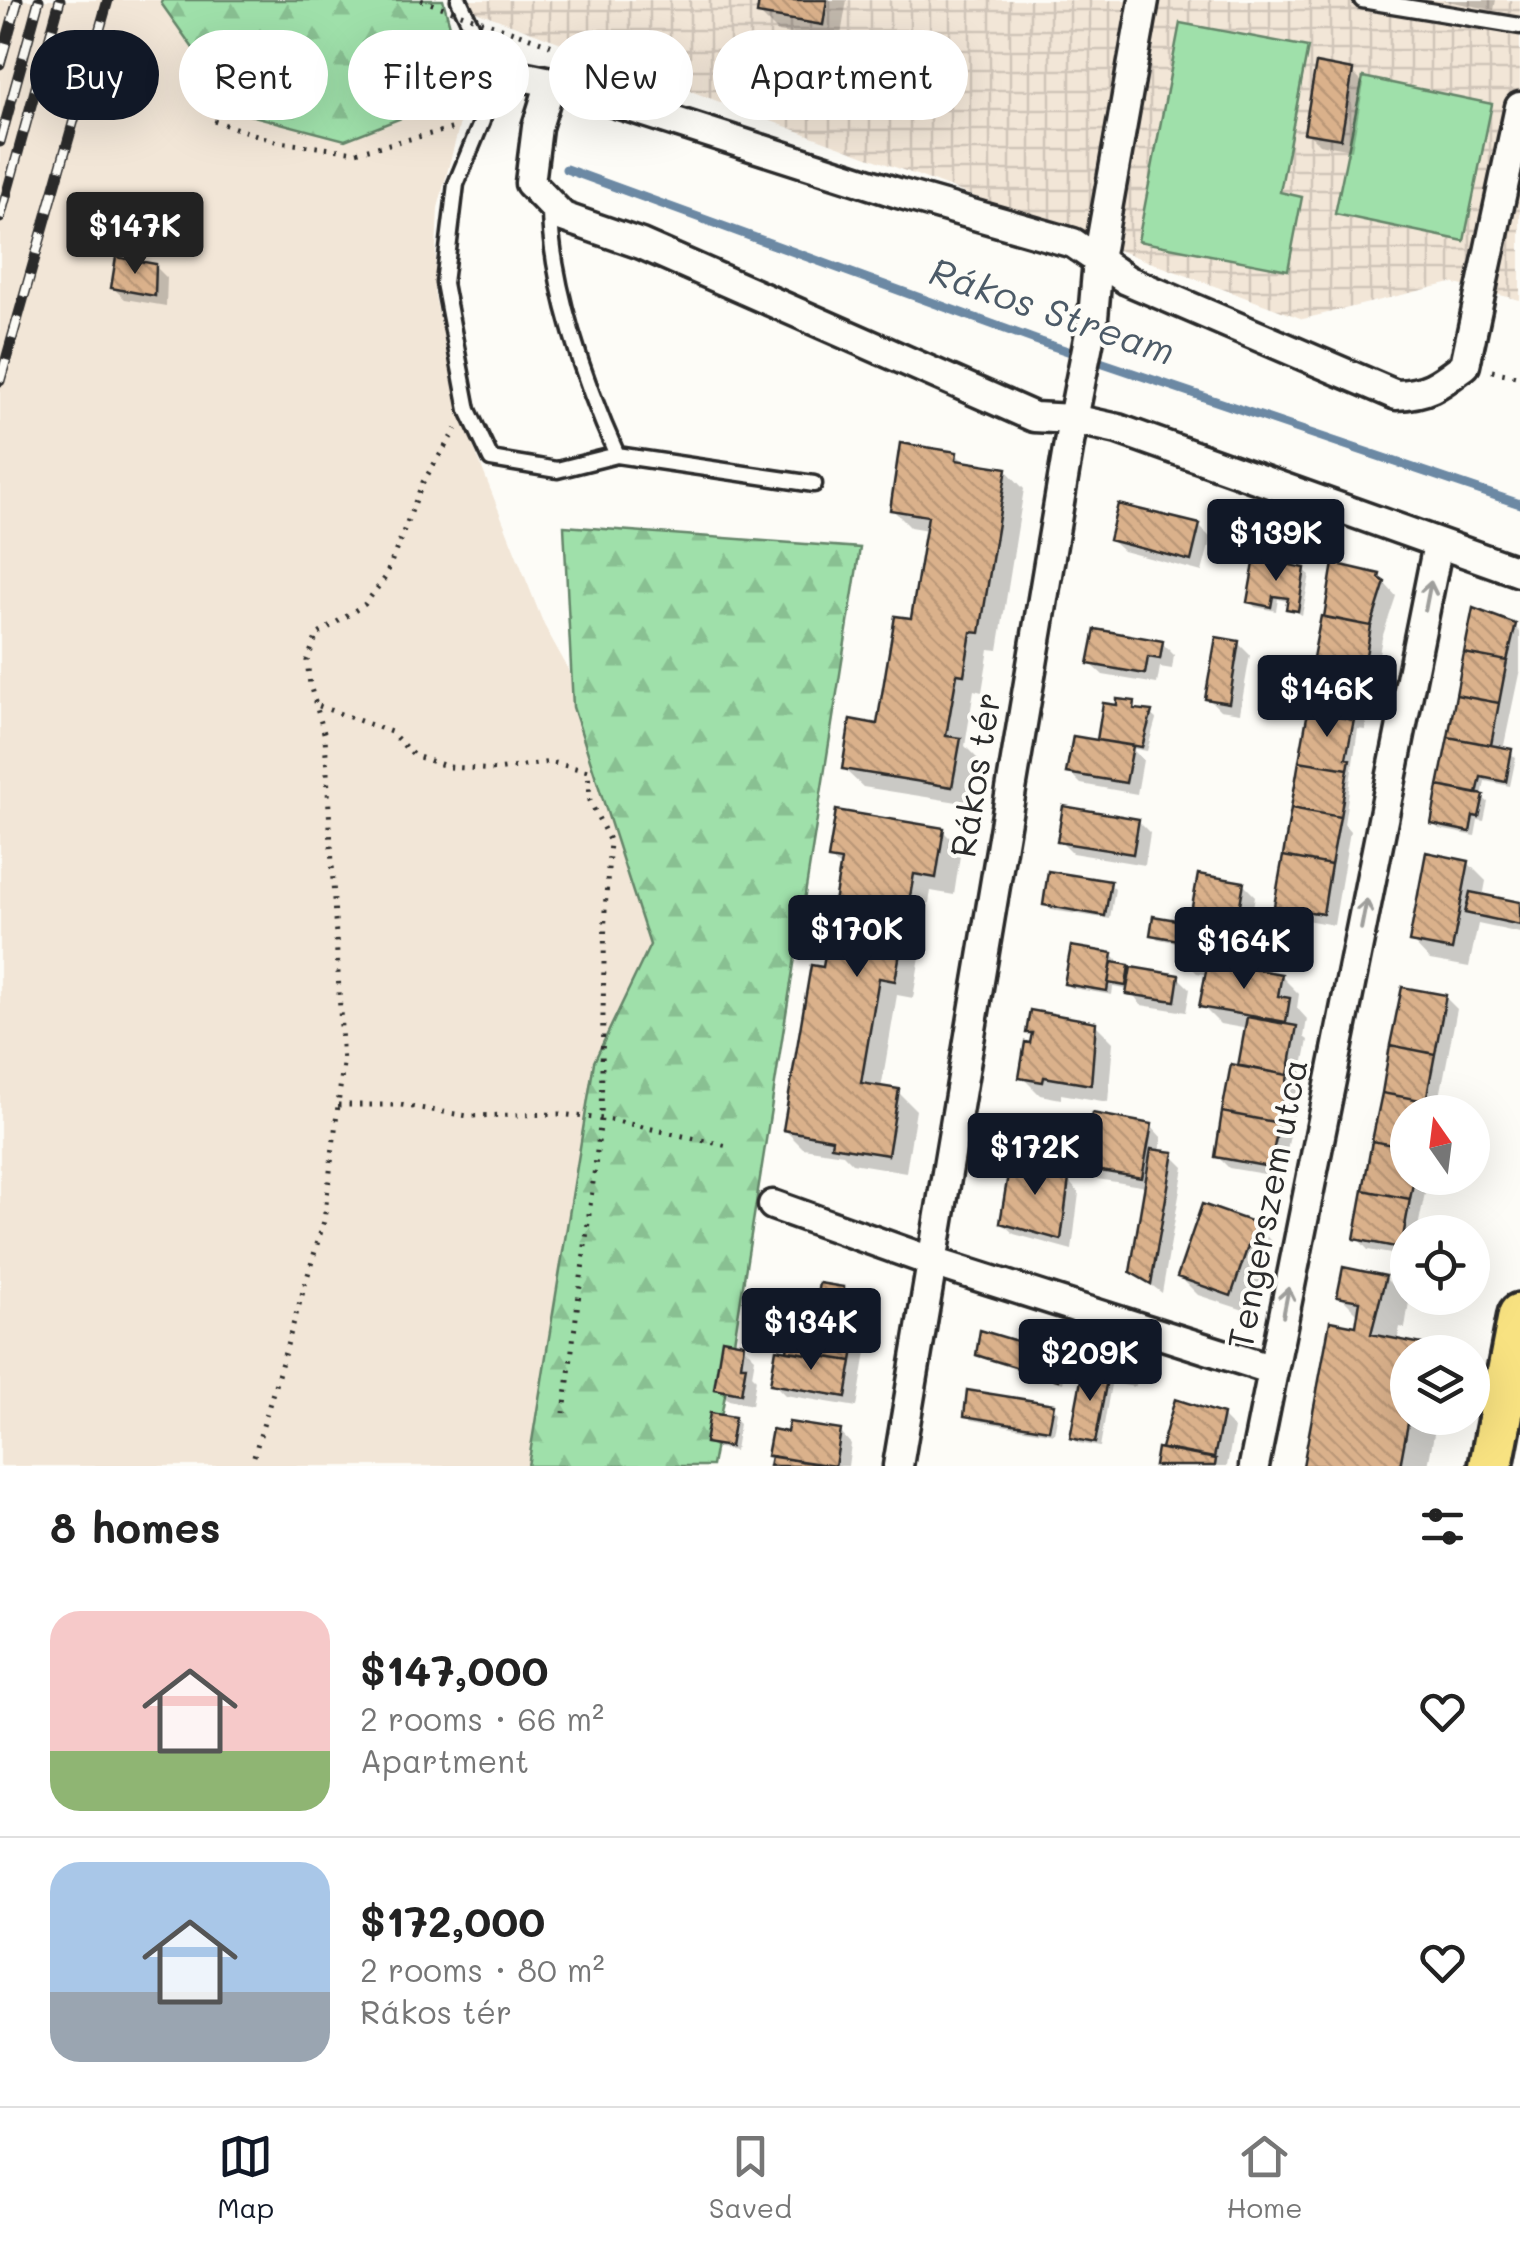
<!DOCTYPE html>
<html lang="en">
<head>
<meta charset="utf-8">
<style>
  body { margin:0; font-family:Mali,sans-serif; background:#f2f2f2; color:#222; height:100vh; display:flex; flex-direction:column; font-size:38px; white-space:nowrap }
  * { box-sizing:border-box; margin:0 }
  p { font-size:32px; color:#767676 }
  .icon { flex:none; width:55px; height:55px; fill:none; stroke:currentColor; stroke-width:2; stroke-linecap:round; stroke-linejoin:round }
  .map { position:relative; height:1466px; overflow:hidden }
  .panel { display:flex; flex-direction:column; background:#fff; flex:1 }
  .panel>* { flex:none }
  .hud { position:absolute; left:30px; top:30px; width:1000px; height:90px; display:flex; gap:20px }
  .needle { width:65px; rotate:346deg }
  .buttons { position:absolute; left:1390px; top:1095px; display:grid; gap:20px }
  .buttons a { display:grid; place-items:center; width:100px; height:100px; border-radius:50%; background:#fff; box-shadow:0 10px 40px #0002; font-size:50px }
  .price { position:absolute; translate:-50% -85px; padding:0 22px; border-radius:10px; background:#111827; color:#fff; font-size:32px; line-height:65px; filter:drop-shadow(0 2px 5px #0008) }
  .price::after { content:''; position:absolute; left:50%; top:60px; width:30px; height:22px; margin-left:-15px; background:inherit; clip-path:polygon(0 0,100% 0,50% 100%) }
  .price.on { background:#222; color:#fff }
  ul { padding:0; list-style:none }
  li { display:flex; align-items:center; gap:30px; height:250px; padding:0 50px }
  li+li { border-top:2px solid #e0e0e0 }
  li span { display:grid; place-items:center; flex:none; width:280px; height:200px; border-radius:30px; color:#555 }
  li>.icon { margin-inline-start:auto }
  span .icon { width:120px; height:120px; fill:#fffc; stroke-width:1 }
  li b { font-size:42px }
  h2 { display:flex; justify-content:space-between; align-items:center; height:120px; padding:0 50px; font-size:42px }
  .pill { padding:0 35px; border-radius:45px; background:#fff; box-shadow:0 10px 40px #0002; font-size:35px; line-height:90px }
  .pill.on { background:#111827; color:#fff }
  .dock { display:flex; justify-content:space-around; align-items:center; height:140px; border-top:2px solid #e0e0e0; background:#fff; font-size:28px; color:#767676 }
  .dock a { display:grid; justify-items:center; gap:5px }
  .dock .on { color:#111827 }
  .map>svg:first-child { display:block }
  .built { fill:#f2e6d7 }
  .industrial { fill:url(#industrial-grid) }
  .forest { fill:url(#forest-firs); stroke:#65866a; stroke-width:2.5 }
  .garden { fill:#9fe0aa; stroke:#65866a; stroke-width:2.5 }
  .shadow { fill:#0003 }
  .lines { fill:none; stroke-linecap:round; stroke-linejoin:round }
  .stream { stroke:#6c89a4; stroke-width:9 }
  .building { fill:url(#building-back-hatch); stroke:#2b2b2b; stroke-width:2.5 }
  .service-casing { stroke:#2b2b2b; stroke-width:21 }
  .minor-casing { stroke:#2b2b2b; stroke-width:35 }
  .primary-casing { stroke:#2b2b2b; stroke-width:50 }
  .path { stroke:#2b2b2b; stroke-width:5; stroke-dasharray:2.5 8; stroke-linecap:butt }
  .service { stroke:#fdfcf7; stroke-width:14 }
  .minor { stroke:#fdfcf7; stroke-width:28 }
  .primary { stroke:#f8e281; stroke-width:42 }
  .rail-casing { stroke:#2b2b2b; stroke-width:11 }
  .rail { stroke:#fdfcf7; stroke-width:8; stroke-dasharray:22; stroke-linecap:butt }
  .path-bridge { stroke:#2b2b2b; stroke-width:5; stroke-dasharray:2.5 8; stroke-linecap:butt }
  .oneway { stroke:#9e9e9b }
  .labels { text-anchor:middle; stroke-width:8; stroke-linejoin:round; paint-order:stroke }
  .street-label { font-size:35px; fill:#2b2b2b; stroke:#fdfcf7 }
  .water-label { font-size:38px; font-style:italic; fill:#4c5a67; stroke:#fdfcf7 }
</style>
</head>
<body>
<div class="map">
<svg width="1520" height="1466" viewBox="0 0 1520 1466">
  <defs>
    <pattern id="industrial-grid" width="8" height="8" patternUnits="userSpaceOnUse" patternTransform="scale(2.5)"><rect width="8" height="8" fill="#f2e6d7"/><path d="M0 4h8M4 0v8" fill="none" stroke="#d0c5b9"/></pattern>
    <pattern id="forest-firs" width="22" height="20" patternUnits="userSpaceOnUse" patternTransform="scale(2.5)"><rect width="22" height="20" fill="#9fe0aa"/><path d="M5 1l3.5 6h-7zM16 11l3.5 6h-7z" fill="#89c092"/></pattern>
    <pattern id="building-back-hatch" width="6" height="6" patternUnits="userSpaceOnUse" patternTransform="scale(2.5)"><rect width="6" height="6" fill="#dab18b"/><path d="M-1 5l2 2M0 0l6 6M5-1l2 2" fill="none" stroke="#bb9878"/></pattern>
  </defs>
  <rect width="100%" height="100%" fill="#fdfcf7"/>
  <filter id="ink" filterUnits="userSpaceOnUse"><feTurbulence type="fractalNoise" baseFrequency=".01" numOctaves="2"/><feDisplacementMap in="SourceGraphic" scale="20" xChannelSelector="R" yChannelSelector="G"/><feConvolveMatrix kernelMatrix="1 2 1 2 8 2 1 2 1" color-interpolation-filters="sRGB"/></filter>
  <g filter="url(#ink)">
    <path class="built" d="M0 0H443L468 92 438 208 434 292 463 420 544 625 677 865 712 1466H0Z"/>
    <path class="industrial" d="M446 0H1520V300L1451 283 1303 319Z"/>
    <path class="forest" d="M162 0H443L468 92 345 140 238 112 161 3Z
      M564 526 860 548 730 1367 712 1466H528L594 1062 650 945 573 707Z"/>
    <path class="garden" d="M1180 23 1308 47 1280 192 1302 197 1288 270 1138 241Z
      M1363 77 1492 104 1464 241 1335 214Z"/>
    <path class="shadow" d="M762 0H847L840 41 778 32 759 13Z
      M1442 0H1496L1494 10Z
      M1352 72 1364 84 1352 150 1319 144 1307 132Z
      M155 266 167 278 166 306 125 299 113 288Z
      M956 454 966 464 1006 470 1024 489 998 650 989 649 982 692 974 690 965 746 978 759 970 804 863 787 844 769 879 726 913 621 928 530 910 527 892 509Z
      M1199 526 1211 538 1202 572 1123 551 1111 540Z
      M1304 570 1310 575 1302 615 1289 608 1290 602 1278 599 1276 611 1255 607 1250 601Z
      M1378 576 1396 596 1382 638 1365 730 1358 729 1344 824 1350 831 1334 925 1289 917 1277 905 1310 716 1303 708 1323 619Z
      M1474 611 1514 626 1520 632V669L1503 750 1516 757 1510 786 1485 781 1482 797 1488 802 1484 821 1478 820 1475 836 1439 829 1434 824Z
      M1162 643 1174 655 1172 669 1160 667 1157 684 1103 675 1091 664Z
      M1238 643 1250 655 1240 713 1220 710 1208 698Z
      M1134 704 1138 712 1150 714 1156 719 1147 751 1131 748 1143 760 1137 794 1081 784 1069 772 1105 744 1100 739 1119 708Z
      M1138 821 1150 833 1145 865 1072 853 1060 841Z
      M943 831 961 849 954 895 931 891 913 998 897 995 881 1089 898 1092 916 1110 906 1172 852 1163 843 1154 803 1148 785 1130 825 970 842 870 831 858Z
      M1468 863 1486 881 1483 897 1520 905V933L1478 924 1469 967 1430 960 1412 941Z
      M1109 884 1115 889 1110 919 1051 910 1046 905Z
      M1243 884 1255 896 1242 969 1281 976 1299 994 1297 1008 1307 1019 1304 1037 1308 1040 1282 1177 1229 1168 1217 1156 1248 1029 1220 1024 1202 1006 1208 975 1197 973 1185 961 1188 944 1158 939 1153 934 1187 924 1191 928Z
      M1112 955 1117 960 1116 966 1178 977 1190 989 1186 1012 1141 1005 1130 990 1113 987 1112 995 1072 988 1067 983Z
      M1445 997 1457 1009 1437 1112H1408V1178H1428L1417 1232H1408V1257L1368 1250 1357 1238Z
      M1095 1024 1113 1042 1108 1102 1061 1094V1099L1040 1095 1022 1077 1034 1036 1029 1032Z
      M1151 1126 1162 1138 1160 1153 1172 1155 1184 1167 1162 1293 1133 1271 1147 1187 1097 1179 1085 1167Z
      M1055 1166 1079 1193 1072 1250 1014 1234 1002 1223Z
      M1255 1225 1273 1243 1250 1312 1198 1295 1179 1276Z
      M1385 1278 1409 1302 1405 1328 1400 1327 1397 1342 1421 1346 1427 1352H1408V1418H1437L1428 1466H1305L1358 1329 1360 1316 1340 1296Z
      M843 1289 849 1295 862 1297 873 1309 857 1407 785 1395 773 1383 789 1353 813 1333Z
      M743 1346 755 1358 752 1375 756 1379 752 1405 729 1400 717 1389Z
      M978 1354 1063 1358 1068 1363 1063 1383 984 1359Z
      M1132 1362 1137 1367 1138 1380 1135 1387 1117 1384 1112 1379 1100 1447 1078 1443 1073 1438 1108 1371 1113 1376Z
      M1176 1402 1222 1416 1234 1428 1227 1466H1156Z
      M1053 1407 1058 1412 1054 1434 972 1420 966 1415Z
      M734 1419 739 1424 735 1451 713 1447 708 1442Z
      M840 1432 851 1444 848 1466H771Z"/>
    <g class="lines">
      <path class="stream" d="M566 169 1041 342 1520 504"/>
    </g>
    <path class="building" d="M759 0H827L823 25 757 14Z
      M1316 63 1353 70 1341 139 1304 133Z
      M116 257 156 264 155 296 111 288Z
      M900 443 957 452 956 460 1007 468 980 633 971 632 964 675 957 674 946 736 961 738 952 787 842 769 850 719 877 724 895 616 911 618 928 516 890 510Z
      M1118 504 1200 524 1191 561 1109 540Z
      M1255 558 1305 568 1298 611 1286 609 1288 598 1273 596 1271 607 1247 602Z
      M1333 563 1380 574 1379 578 1385 582 1371 626 1324 617Z
      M1473 608 1516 624 1507 661 1464 653Z
      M1321 616 1371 626 1363 673 1312 663Z
      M1095 629 1163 641 1160 659 1148 657 1145 674 1088 664Z
      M1216 637 1239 641 1229 703 1205 699Z
      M1464 653 1507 661 1499 703 1456 695Z
      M1309 663 1363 673 1354 720 1300 709Z
      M1456 695 1499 703 1491 745 1448 737Z
      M1117 699 1135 701 1134 709 1152 711 1142 747 1097 740 1103 703 1117 705Z
      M1308 711 1354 720 1346 758 1350 759 1348 769 1299 761Z
      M1073 736 1133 746 1126 783 1066 773Z
      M1448 737 1512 749 1506 782 1481 777 1477 794 1438 786Z
      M1299 761 1348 769 1340 817 1291 808Z
      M1438 786 1484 795 1479 817 1473 816 1470 832 1431 824Z
      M1063 806 1139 819 1133 854 1057 842Z
      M1291 808 1340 817 1331 865 1283 856Z
      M836 810 944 828 936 878 914 874 895 981 879 978 861 1083 899 1089 888 1155 831 1146 832 1139 783 1130 811 965 823 967 841 861 828 859Z
      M1426 852 1469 861 1452 950 1409 942Z
      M1283 856 1331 865 1323 914 1274 906Z
      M1048 871 1111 881 1105 916 1043 905Z
      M1198 874 1244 882 1235 932 1189 923Z
      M1470 892 1520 902V925L1465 913Z
      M1153 916 1188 922 1185 941 1150 935Z
      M1189 923 1235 932 1231 954 1208 950 1205 966 1182 962Z
      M1071 946 1113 953 1107 991 1064 984Z
      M1208 961 1282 974 1278 996 1290 998 1286 1022 1199 1007Z
      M1112 962 1129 965 1126 986 1108 983Z
      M1131 967 1179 975 1175 1001 1126 994Z
      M1402 987 1446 995 1435 1054 1390 1045Z
      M1030 1010 1096 1022 1091 1085 1044 1077 1043 1082 1019 1078 1025 1042 1030 1043 1032 1033H1026Z
      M1247 1017 1297 1026 1288 1075 1238 1066Z
      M1390 1045 1435 1054 1426 1101 1382 1093Z
      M1231 1064 1288 1075 1279 1123 1222 1112Z
      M1382 1093 1426 1101 1424 1112H1408V1148L1372 1141Z
      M1222 1112 1279 1123 1270 1167 1215 1157Z
      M1092 1113 1152 1124 1142 1178 1083 1168Z
      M1372 1141 1408 1148V1178H1414L1410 1199 1363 1190Z
      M1151 1149 1174 1152 1151 1284 1130 1272Z
      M1011 1156 1056 1164 1055 1175 1069 1179 1061 1240 1000 1223Z
      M1363 1190 1410 1199 1401 1248 1354 1239Z
      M1202 1204 1256 1223 1231 1296 1177 1277Z
      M1343 1267 1386 1276 1371 1334 1422 1344 1421 1352H1408L1409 1418 1400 1466H1303L1330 1321 1356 1326 1360 1301 1337 1297Z
      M819 1283 844 1287V1292L863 1295 852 1361 787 1351 790 1327 811 1331Z
      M980 1330 1064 1355 1058 1380 976 1355Z
      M722 1339 744 1343 741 1365H746L741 1394 714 1389Z
      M776 1349 852 1361 846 1397 770 1384Z
      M1114 1353 1133 1359V1382L1110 1380Z
      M1084 1364 1109 1369 1095 1443 1070 1438Z
      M967 1390 1054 1404 1049 1430 964 1416Z
      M1175 1399 1223 1414 1214 1458 1161 1448Z
      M710 1413 735 1417 730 1447 705 1443Z
      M789 1422 841 1430 835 1466 767 1456 772 1429 787 1432Z
      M1157 1448 1216 1459 1215 1466H1154Z
      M771 1456 829 1466H769Z"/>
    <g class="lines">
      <g class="service-casing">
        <path id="service" d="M459 0 492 70 482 121 456 184 444 283 468 410 491 459 557 470 617 455
          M1362 0 1520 26
          M577 56 672 111
          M550 204C549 281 585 384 617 455L814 484"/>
      </g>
      <g class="minor-casing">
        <path id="minor" d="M492 70 551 82 898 193 1073 243 1127 280 1396 395C1429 394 1440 384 1465 365L1520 107
          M551 82 537 127 530 183 563 217 641 244 1034 417 1073 419 1118 429 1520 572
          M773 1205 933 1262 1273 1370
          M898 1466 1073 419 1093 318 1098 260 1144 0
          M1254 1466 1438 544"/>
      </g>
      <g class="primary-casing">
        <path id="primary" d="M1491 1466 1520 1315"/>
      </g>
      <path class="path" d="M519 34 561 49
        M214 121 278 142 356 152 455 128
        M1492 371 1520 377
        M319 706 391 732 413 755 449 767 497 770 550 762 588 771 590 801 610 842 605 910 601 1119 564 1413
        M338 1105H401L468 1116 559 1114 612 1120 732 1147
        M251 1466 324 1221 343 1064 325 736 310 685 307 661 317 635 365 604 385 578 423 482 456 429"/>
      <use href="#service" class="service"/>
      <use href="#minor" class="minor"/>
      <use href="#primary" class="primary"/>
      <g class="rail-casing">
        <path id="rail" d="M0 64 18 0
          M0 142 39 0
          M0 218 60 0
          M0 381 108 0"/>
      </g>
      <use href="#rail" class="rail"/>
      <path class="path-bridge" d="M421 0 519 34"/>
    </g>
    <defs><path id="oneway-shaft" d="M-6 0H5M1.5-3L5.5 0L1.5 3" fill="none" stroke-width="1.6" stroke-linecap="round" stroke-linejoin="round" transform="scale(2.5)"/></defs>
    <g class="oneway">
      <use href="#oneway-shaft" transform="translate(1428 596) rotate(-79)"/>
      <use href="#oneway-shaft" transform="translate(1364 914) rotate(-79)"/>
      <use href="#oneway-shaft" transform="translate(1286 1302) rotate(-79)"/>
    </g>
  </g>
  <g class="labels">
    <g class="street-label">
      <text transform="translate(976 775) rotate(-81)" y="12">Rákos tér</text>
      <text transform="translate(1268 1204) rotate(-79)" y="12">Tengerszem utca</text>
    </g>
    <g class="water-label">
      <text transform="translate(1052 312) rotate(19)" y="13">Rákos Stream</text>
    </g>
  </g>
</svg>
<div class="buttons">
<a><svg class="needle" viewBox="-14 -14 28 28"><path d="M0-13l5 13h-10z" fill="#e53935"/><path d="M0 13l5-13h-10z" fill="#767676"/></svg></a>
<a><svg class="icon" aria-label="locate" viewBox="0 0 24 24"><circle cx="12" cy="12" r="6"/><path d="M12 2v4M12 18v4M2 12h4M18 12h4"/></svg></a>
<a><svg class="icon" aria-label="layers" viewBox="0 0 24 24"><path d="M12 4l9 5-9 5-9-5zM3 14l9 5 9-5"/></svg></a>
</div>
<b class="price on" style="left:135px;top:277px">$147K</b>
<b class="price" style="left:1276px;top:584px">$139K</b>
<b class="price" style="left:1327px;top:740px">$146K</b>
<b class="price" style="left:857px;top:980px">$170K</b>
<b class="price" style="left:1244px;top:992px">$164K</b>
<b class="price" style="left:1035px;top:1198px">$172K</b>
<b class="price" style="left:811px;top:1373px">$134K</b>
<b class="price" style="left:1090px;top:1404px">$209K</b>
<div class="hud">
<a class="pill on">Buy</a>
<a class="pill">Rent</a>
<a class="pill">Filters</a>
<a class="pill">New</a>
<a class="pill">Apartment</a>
</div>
</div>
<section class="panel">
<h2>8 homes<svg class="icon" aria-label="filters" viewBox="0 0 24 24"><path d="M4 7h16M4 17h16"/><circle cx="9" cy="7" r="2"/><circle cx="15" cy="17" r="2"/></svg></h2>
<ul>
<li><span style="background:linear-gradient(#f6c9c9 70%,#8fb573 0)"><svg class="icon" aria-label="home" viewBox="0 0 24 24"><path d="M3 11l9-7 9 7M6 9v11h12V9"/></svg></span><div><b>$147,000</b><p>2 rooms · 66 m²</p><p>Apartment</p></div><svg class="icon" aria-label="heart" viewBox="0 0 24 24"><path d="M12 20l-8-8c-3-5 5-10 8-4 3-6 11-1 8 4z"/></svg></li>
<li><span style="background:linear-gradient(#a9c7e8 65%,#9aa5b1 0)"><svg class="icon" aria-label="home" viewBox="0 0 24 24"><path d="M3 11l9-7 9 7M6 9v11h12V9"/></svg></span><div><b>$172,000</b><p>2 rooms · 80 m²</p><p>Rákos tér</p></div><svg class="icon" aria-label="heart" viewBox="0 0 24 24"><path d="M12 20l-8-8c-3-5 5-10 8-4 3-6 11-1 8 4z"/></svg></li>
</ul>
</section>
<nav class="dock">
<a class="on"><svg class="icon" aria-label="map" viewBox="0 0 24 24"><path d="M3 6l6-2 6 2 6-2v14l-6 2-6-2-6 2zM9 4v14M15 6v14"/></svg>Map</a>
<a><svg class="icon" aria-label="saved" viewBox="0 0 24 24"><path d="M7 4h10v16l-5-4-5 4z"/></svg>Saved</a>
<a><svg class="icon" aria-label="home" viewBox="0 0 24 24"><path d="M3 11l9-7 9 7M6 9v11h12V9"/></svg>Home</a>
</nav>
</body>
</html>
